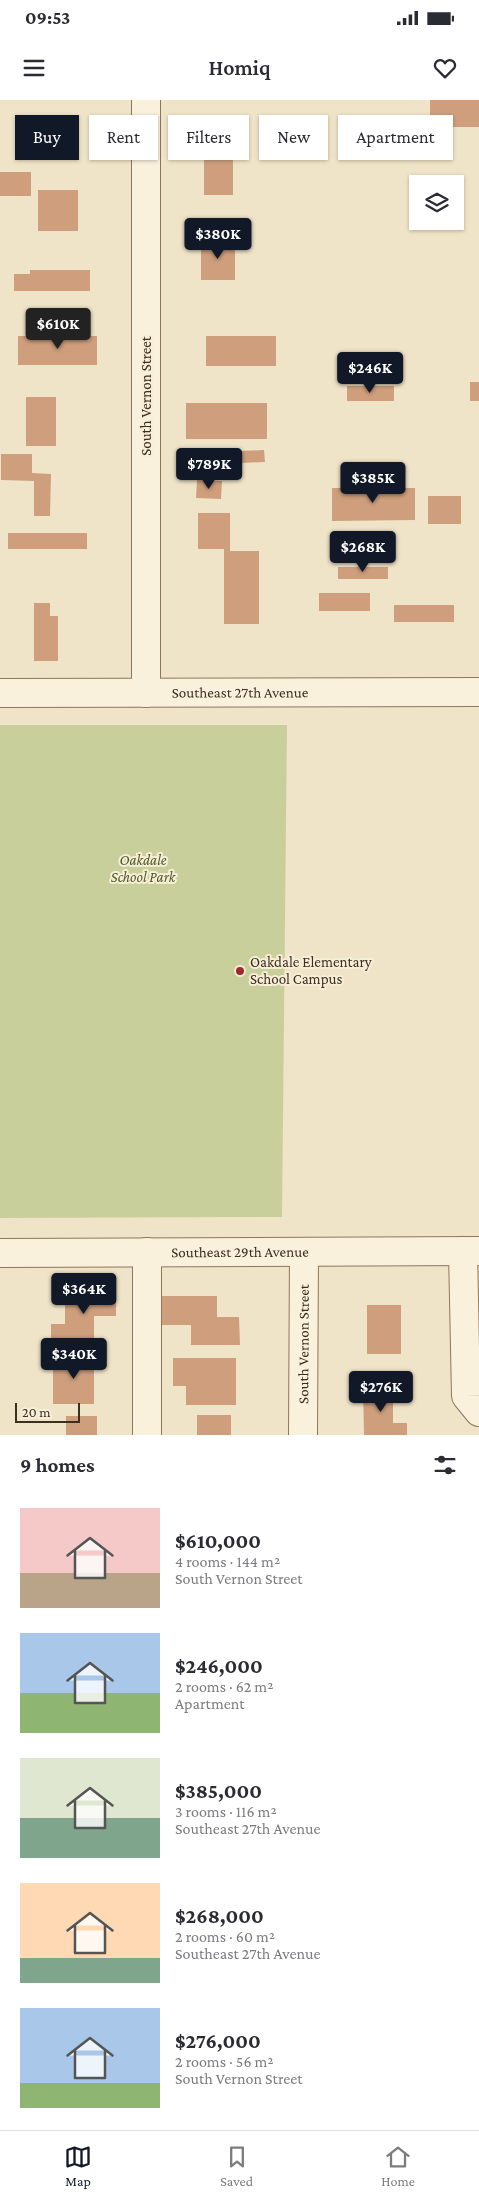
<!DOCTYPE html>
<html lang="en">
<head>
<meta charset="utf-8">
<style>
  body { margin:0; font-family:"Crimson Pro",serif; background:#f2f2f3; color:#2b2b33; height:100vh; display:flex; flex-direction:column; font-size:19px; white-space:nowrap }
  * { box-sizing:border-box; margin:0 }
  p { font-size:16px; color:#7c7c81 }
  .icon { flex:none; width:28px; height:28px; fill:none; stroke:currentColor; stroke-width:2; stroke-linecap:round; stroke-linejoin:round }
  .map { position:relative; height:1335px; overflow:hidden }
  .details { display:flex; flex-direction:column; background:#fff; flex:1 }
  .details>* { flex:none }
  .top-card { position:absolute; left:15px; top:15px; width:450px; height:45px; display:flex; gap:10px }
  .controls { position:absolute; left:409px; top:75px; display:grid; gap:10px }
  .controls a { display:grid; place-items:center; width:55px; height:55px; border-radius:0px; background:#fff; box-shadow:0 1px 4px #0004; font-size:25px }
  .scale { position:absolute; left:15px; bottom:12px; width:65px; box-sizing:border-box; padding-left:5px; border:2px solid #3d2e20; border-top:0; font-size:14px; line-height:18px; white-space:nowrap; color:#3d2e20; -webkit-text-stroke:4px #f7eed8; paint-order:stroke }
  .price { position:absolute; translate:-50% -42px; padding:0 11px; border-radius:5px; background:#111827; color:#fff; font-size:16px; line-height:32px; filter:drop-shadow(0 1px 2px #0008) }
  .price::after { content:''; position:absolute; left:50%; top:30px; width:15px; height:11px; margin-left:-8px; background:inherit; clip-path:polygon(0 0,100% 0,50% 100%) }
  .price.selected { background:#222; color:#fff }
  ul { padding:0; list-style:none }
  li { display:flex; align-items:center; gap:15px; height:125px; padding:0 20px }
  li span { display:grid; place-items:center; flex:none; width:140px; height:100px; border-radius:0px; color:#555 }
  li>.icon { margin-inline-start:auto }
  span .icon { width:60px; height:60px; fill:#fffc; stroke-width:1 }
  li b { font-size:21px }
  h2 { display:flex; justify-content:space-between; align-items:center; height:60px; padding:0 20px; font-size:21px }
  .tag { padding:0 18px; border-radius:0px; background:#fff; box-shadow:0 1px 4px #0004; font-size:18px; line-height:45px }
  .tag.selected { background:#111827; color:#fff }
  .status { display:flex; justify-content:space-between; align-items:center; height:35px; padding:0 25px; background:#fff; direction:ltr }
  .status svg { height:14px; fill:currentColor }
  header { display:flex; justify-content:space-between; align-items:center; height:65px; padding:0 20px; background:#fff; font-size:22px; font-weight:600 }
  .tabs { display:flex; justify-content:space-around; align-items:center; height:70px; border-top:1px solid #e1e1e2; background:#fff; font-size:14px; color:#7c7c81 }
  .tabs a { display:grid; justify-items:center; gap:2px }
  .tabs .selected { color:#111827 }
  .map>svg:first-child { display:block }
  .green { fill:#c9cf9b }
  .building { fill:#cf9f7d }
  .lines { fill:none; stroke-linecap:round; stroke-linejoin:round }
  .minor-casing { stroke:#8d765c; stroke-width:30 }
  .minor { stroke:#faf1dc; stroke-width:28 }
  .poi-dot { fill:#9e2a2b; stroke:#f7eed8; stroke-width:2 }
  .labels { text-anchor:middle; stroke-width:4; stroke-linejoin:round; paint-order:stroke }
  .street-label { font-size:15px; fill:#3d2e20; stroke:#f7eed8 }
  .park-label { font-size:15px; font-style:italic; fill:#4d5a26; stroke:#f7eed8 }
  .poi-label { font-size:15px; fill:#3d2e20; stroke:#f7eed8; text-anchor:start }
</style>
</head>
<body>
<div class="status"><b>09:53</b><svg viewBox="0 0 49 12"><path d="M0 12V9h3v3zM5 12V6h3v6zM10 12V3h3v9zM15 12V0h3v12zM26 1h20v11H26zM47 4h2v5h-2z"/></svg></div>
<header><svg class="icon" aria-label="menu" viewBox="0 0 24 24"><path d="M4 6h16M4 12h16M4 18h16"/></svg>Homiq<svg class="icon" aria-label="heart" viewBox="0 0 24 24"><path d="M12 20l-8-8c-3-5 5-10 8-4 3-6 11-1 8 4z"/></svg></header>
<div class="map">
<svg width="479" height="1335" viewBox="0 0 479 1335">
  <rect width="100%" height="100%" fill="#f0e4c8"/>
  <path class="green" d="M0 625H287L282 1117 0 1118Z"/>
  <path class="building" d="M430 0H479V27H430Z
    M204 18H233V95H204Z
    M0 72H31V96H0Z
    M38 90H78V131H38Z
    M201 141H235V180H201Z
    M30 170H90V191H14V174H30Z
    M18 236H97V265H18Z
    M206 236H276V266H206Z
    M470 282H479V301H470Z
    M347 286H394V301H347Z
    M26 297H56V346H26Z
    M186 303H267V339H186Z
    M264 350 265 362 240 363 239 351Z
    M1 354H32V373L51 374 50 416H34V381L1 380Z
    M197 380 222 381 221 399 196 398Z
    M332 388H415V420L332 421Z
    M428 396H461V424H428Z
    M198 413H230V451H259V524H224V449H198Z
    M8 433H87V449H8Z
    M338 467H388V479H338Z
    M319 493H370V511H319Z
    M34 503H50V516H58V561H34Z
    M394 505H454V522H394Z
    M88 1184H116V1216H94V1245H51V1224H65V1194H88Z
    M158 1196H217V1217H239L240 1245H191V1225H158Z
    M367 1205H401V1254H367Z
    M53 1255H94V1304H53Z
    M173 1258H236V1305H186V1286H173Z
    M363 1288H393V1323H407V1335H364Z
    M197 1315H231V1335H197Z
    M66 1316H97V1335H66Z"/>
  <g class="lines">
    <g class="minor-casing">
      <g id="minor">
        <path d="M146 0V593"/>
        <path id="s1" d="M0 593 479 592"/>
        <path d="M463 1151 466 1296 479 1312"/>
        <path d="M147 1152V1335"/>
        <path id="s2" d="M0 1153 479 1151"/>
        <path id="s3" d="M303 1335 304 1152"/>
      </g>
    </g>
    <use href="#minor" class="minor"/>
  </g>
  <circle class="poi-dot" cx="240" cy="871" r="5"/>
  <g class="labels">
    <g class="street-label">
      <text transform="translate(146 296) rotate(-90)" y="5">South Vernon Street</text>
      <text dy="5" stroke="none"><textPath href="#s1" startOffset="240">Southeast 27th Avenue</textPath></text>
      <text dy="5" stroke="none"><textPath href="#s2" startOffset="240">Southeast 29th Avenue</textPath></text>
      <text dy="5" stroke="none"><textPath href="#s3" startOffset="91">South Vernon Street</textPath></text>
    </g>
    <g class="park-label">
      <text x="143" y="765">Oakdale<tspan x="143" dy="17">School Park</tspan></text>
    </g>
    <g class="poi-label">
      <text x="250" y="867">Oakdale Elementary<tspan x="250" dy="17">School Campus</tspan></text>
    </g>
  </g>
</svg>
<div class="controls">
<a><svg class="icon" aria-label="layers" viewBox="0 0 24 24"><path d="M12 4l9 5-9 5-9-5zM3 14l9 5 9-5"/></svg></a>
</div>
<div class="scale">20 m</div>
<b class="price" style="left:218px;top:160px">$380K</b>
<b class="price selected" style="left:58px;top:250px">$610K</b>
<b class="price" style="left:370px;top:294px">$246K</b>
<b class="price" style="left:209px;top:390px">$789K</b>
<b class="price" style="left:373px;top:404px">$385K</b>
<b class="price" style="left:363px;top:473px">$268K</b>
<b class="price" style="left:84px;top:1215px">$364K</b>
<b class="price" style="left:74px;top:1280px">$340K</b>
<b class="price" style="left:381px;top:1313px">$276K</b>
<div class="top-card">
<a class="tag selected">Buy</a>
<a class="tag">Rent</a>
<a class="tag">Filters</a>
<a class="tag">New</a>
<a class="tag">Apartment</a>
</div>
</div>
<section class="details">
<h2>9 homes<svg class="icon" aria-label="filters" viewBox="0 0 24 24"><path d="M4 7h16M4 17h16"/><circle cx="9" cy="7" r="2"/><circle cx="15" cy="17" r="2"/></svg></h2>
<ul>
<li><span style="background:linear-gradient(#f6c9c9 65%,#b9a48a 0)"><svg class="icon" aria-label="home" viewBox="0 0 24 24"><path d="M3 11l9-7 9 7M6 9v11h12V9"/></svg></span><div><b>$610,000</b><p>4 rooms · 144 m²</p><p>South Vernon Street</p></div></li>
<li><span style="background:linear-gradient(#a9c7e8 60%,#8fb573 0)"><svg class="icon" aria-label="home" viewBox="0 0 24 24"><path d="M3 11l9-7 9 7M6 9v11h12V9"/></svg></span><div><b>$246,000</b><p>2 rooms · 62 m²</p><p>Apartment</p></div></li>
<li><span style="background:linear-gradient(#dfe7d0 60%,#7fa58c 0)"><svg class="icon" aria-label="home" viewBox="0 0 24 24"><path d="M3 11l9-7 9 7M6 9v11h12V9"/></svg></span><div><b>$385,000</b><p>3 rooms · 116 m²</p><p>Southeast 27th Avenue</p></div></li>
<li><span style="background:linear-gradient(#ffd9b3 75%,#7fa58c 0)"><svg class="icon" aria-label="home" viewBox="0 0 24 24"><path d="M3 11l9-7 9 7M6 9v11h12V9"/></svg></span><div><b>$268,000</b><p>2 rooms · 60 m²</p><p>Southeast 27th Avenue</p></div></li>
<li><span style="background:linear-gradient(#a9c7e8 75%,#8fb573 0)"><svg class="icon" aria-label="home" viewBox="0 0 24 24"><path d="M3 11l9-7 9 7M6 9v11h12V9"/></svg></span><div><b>$276,000</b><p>2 rooms · 56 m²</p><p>South Vernon Street</p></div></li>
</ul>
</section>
<nav class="tabs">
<a class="selected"><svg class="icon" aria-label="map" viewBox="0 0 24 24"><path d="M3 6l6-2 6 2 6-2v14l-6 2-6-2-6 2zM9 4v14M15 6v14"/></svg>Map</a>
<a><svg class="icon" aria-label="saved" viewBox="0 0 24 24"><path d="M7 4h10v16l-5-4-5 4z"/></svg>Saved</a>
<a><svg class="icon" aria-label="home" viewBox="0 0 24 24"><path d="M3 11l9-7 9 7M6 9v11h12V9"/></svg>Home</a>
</nav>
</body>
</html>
